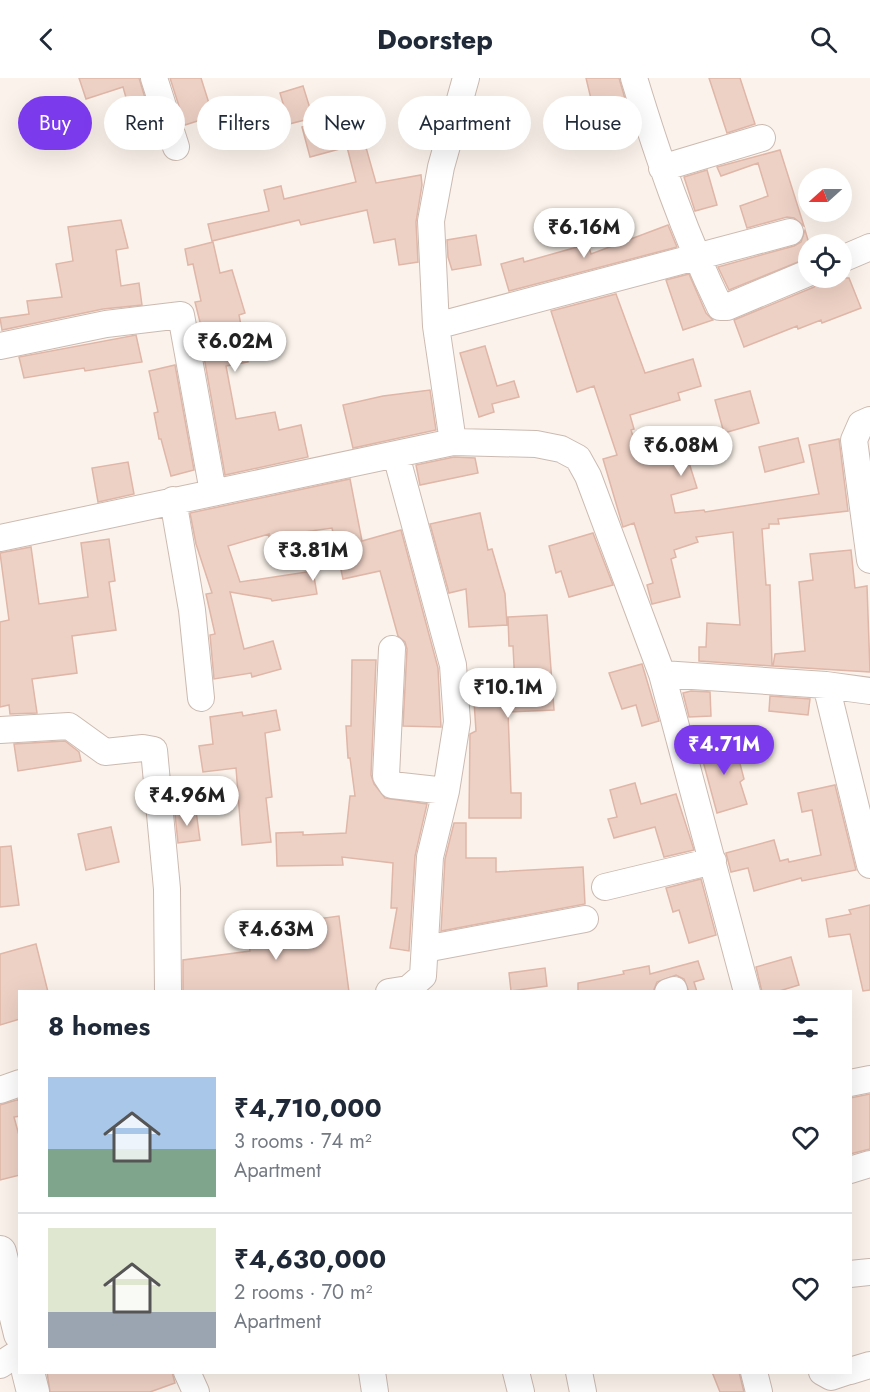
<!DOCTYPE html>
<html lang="en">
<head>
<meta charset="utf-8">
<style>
  body { margin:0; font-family:Jost,sans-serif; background:#f2f2f3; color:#1f2937; height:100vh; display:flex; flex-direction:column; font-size:22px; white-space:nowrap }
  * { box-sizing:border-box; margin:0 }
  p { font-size:20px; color:#747a83 }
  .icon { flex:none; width:33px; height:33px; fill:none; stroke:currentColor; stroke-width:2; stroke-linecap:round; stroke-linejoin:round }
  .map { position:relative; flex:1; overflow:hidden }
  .drawer { position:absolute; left:18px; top:912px; width:834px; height:384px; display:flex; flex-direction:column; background:#fff; border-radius:0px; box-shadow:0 6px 24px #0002 }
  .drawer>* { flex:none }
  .guide { position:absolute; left:18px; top:18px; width:834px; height:54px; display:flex; gap:12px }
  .needle { width:39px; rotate:249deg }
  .fabs { position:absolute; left:798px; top:90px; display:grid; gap:12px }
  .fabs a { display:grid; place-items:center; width:54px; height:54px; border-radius:50%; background:#fff; box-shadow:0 6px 24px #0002; font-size:30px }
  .price { position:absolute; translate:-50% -51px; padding:0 14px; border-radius:21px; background:#fff; color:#222; font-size:20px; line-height:39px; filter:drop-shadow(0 2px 3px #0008) }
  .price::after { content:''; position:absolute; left:50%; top:36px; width:18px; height:14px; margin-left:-9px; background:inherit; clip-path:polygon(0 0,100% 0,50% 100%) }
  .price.current { background:#7c3aed; color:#fff }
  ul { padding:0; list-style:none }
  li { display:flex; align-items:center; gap:18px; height:150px; padding:0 30px }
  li+li { border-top:2px solid #e0e1e3 }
  li span { display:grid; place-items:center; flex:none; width:168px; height:120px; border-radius:0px; color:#555 }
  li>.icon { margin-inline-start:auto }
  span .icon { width:72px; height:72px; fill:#fffc; stroke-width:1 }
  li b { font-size:26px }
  h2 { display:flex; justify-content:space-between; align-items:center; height:72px; padding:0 30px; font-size:26px }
  .pill { padding:0 21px; border-radius:27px; background:#fff; box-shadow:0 6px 24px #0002; font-size:21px; line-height:54px }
  .pill.current { background:#7c3aed; color:#fff }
  header { display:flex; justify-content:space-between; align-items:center; height:78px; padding:0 30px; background:#fff; font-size:27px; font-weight:700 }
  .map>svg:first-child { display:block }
  .building { fill:#eed1c5; stroke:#dfb6a7; stroke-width:1.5 }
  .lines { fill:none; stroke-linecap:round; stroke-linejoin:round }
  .minor-casing { stroke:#ccbab1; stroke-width:28 }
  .tertiary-casing { stroke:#ccbab1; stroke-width:34 }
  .minor { stroke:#fff; stroke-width:26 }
  .tertiary { stroke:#fff; stroke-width:32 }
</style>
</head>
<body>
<header><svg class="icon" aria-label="back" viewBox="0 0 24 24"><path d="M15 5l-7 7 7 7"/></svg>Doorstep<svg class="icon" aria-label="search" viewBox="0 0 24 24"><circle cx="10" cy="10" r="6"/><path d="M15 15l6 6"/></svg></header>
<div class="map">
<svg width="870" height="1314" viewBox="0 0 870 1314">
  <rect width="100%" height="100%" fill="#fbf3eb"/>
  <path class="building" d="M79 0H139L152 43 134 48 123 9 86 21Z
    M170 0H201L213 38 185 47Z
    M586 0H619L630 38 597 46Z
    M709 0H740L755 46 727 55Z
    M303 8 313 40 289 46 280 15Z
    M513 29 522 58 501 65 492 35Z
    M356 34 376 105 421 97 422 107 416 144 418 184 399 187 395 161 374 165 367 132 301 147 299 142 212 163 208 146 269 133 264 112 281 108 284 121 356 104 347 69 310 79 302 49Z
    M780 72 804 148 794 140 787 139 747 150 740 128 768 118 758 85 721 98 717 89Z
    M707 92 717 127 695 133 684 99Z
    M121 142 128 170 116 172 121 208 139 205 142 227 103 231 2 252 0 240 29 236 27 223 62 219 56 186 73 183 68 149Z
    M668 147 677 169 509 213 501 186 523 180 524 184 588 166 591 176Z
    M805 152 808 162V180L729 212 718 189 794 168 801 164Z
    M476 157 481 187 452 192 448 179 447 162Z
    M213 164 220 195 232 192 245 235 239 237 248 284 226 288 236 341 275 334 279 352 301 347 308 379 225 397 204 279 202 268H206L195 224 201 223 193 186 188 187 185 171Z
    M689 196 706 235 713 242 683 252 666 202Z
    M822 200H849L861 230 822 245 821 242 798 251 797 248 744 269 734 242 814 209Z
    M616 216 645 295 693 281 701 308 678 315 680 322 630 337 634 351 631 352 641 384 684 369 697 410 671 417 675 435 704 432 705 434 819 416 809 367 839 361 848 433 778 441 779 446H769V450L762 451 766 507H770L772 588 699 583V569H706L707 545 740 547 733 454 696 459 698 464 674 472 676 479 671 481 680 519 652 526 647 507 653 505 634 445 623 449 603 381 617 377 594 308 577 314 551 233Z
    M136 257 142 284 85 293 84 290 24 300 19 279Z
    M485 268 497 308 514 303 519 319 492 326 494 334 479 339 460 275Z
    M175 287 194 392 171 398 161 361H159L154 335 158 334 149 293Z
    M430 312 436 352 353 370 343 327 383 318Z
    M750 313 759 345 724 355 715 322Z
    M798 360 804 384 765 394 759 369Z
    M454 379 475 380 478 395 420 407 416 387Z
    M128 384 134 416 98 424 92 390Z
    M350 401 362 463 401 452 438 590 441 649 403 648 407 571 405 564 398 558 380 493 343 501 332 450 269 459V456L228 468 240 504 313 493 317 516 272 523 271 521 230 514 244 571 273 563 281 591 252 599 251 595 214 601 210 557 215 556 206 516 212 515 196 466 190 435Z
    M480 435 488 472 492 471 505 516 507 547 469 549 466 511 449 515 430 446Z
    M593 455 613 507 569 519 561 493 556 495 549 468Z
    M109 461 115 503 109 504 116 552 72 558 77 595 32 601 37 635 10 636 9 627 0 629V544L9 542 0 475 31 469 39 526 88 519 81 465Z
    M851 472 855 510 867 508 870 594 773 588 775 576 805 573 799 504 813 502 810 476Z
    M547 537 554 632 508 634 511 715H521V740H469L470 656 476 653 473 608H515L513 568H509L508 539Z
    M352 582H376L371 697 374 706 385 720 427 726 415 778 409 873 390 870 397 830H391L393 785 342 779 343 787 277 788 276 755 303 754V757L346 755 350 718H355L350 680H348L346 648H351Z
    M642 586 659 643 642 648 636 627 622 631 609 595Z
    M691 613 710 614 711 638 689 639 683 615Z
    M770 618 810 621 808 637 769 633Z
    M276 632 280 652 265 655 272 719 266 720 271 764 242 767 236 690 203 694 199 668 213 666 210 639 242 634 243 638Z
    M65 663 79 674 81 683 18 693 14 666Z
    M734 663 744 701 740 704 747 726 717 735 700 672Z
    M635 705 641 726 676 716 694 772 664 779 655 749 614 760 608 741 617 739 610 712Z
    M835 707 856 792 802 803 801 800 754 813 748 790 731 794 726 775 774 762 780 783 788 781 789 784 821 777 812 732 802 734 798 715Z
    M196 733 200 762 178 765 175 736Z
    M454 745H466V780H496V794L583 789 585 826 441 853 445 781Z
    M111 749 119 784 86 792 78 756Z
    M11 768 19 827 0 829V769Z
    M701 801 716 857 689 865 679 832 673 834 666 810Z
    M870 827V912L863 913 850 856 829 859 826 841 851 836 849 832Z
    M339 838 349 914H183V882L250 873 246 844 302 839 303 843Z
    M36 866 48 914H20V941L0 947V876Z
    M791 879 799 907 776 914H762L756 889Z
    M698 883 704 901 694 904 697 914H689L684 901 676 897 657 904 653 914H578V905L624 896 623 893 649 888 650 896Z
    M545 890 547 908 511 913 509 895Z
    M870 1016V1071L850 1076V1020Z
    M20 1021V1038L14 1039 20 1061V1097L0 1102V1027Z
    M47 1294H172L175 1305 150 1314H50Z
    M712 1294H739L744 1314H720Z"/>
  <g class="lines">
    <g class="minor-casing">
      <path id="minor" d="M154 0 176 69
        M634 0C658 79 684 155 720 229H727L808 195
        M662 90 762 60
        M842 181 870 169
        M436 248 790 154
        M0 268 106 246 181 237 213 414
        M870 342 861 346 854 362 870 482
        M453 364 436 248 431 143 441 89 466 0
        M173 422 192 532 201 620
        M0 460 453 364 536 366 561 371 578 380 588 398 662 596 747 914
        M392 571 386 698 392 707 446 713 457 644 453 587 396 377
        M662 596 826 607 870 613
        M826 607 870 787
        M0 652 69 648 105 674 143 670 154 672 167 811 168 914
        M605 809 713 783
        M425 871 585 841
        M389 914 408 911 423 898 430 779 446 713
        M668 914 674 912
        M850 1005 870 1001
        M0 1012 20 1005
        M850 1092 870 1086
        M850 1196 870 1194
        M0 1287 20 1274
        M850 1293 870 1287
        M187 1294 196 1314
        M372 1294 375 1314
        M516 1294 521 1314
        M579 1294 583 1314
        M754 1294 759 1314
        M822 1294 831 1299 846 1294"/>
    </g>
    <g class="tertiary-casing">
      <path id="tertiary" d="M0 1174 20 1256
        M28 1294 33 1314"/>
    </g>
    <use href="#minor" class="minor"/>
    <use href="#tertiary" class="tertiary"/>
  </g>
</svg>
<div class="fabs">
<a><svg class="needle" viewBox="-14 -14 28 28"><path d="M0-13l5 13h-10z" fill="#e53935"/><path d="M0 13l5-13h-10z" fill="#747a83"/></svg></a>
<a><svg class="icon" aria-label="locate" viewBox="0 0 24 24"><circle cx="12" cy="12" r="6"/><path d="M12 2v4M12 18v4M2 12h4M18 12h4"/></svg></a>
</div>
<b class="price" style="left:584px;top:181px">₹6.16M</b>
<b class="price" style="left:235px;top:295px">₹6.02M</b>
<b class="price" style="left:681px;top:399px">₹6.08M</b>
<b class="price" style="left:313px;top:504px">₹3.81M</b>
<b class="price" style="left:508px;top:641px">₹10.1M</b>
<b class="price current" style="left:724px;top:698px">₹4.71M</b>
<b class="price" style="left:187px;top:749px">₹4.96M</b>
<b class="price" style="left:276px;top:883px">₹4.63M</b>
<div class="guide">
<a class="pill current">Buy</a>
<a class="pill">Rent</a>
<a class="pill">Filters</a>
<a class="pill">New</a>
<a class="pill">Apartment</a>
<a class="pill">House</a>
</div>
<section class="drawer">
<h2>8 homes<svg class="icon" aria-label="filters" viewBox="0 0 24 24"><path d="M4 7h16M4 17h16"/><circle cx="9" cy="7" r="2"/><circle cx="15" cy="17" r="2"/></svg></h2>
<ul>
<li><span style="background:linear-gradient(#a9c7e8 60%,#7fa58c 0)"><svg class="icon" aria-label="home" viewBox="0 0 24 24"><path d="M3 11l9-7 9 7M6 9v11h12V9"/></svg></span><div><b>₹4,710,000</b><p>3 rooms · 74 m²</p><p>Apartment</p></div><svg class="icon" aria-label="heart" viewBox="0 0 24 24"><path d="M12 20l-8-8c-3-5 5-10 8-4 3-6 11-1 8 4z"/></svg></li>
<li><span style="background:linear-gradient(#dfe7d0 70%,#9aa5b1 0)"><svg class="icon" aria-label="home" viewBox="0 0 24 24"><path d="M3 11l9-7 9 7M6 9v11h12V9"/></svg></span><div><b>₹4,630,000</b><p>2 rooms · 70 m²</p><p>Apartment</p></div><svg class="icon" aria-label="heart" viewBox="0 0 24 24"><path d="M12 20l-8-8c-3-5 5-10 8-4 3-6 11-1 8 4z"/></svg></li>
</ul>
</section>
</div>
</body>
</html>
